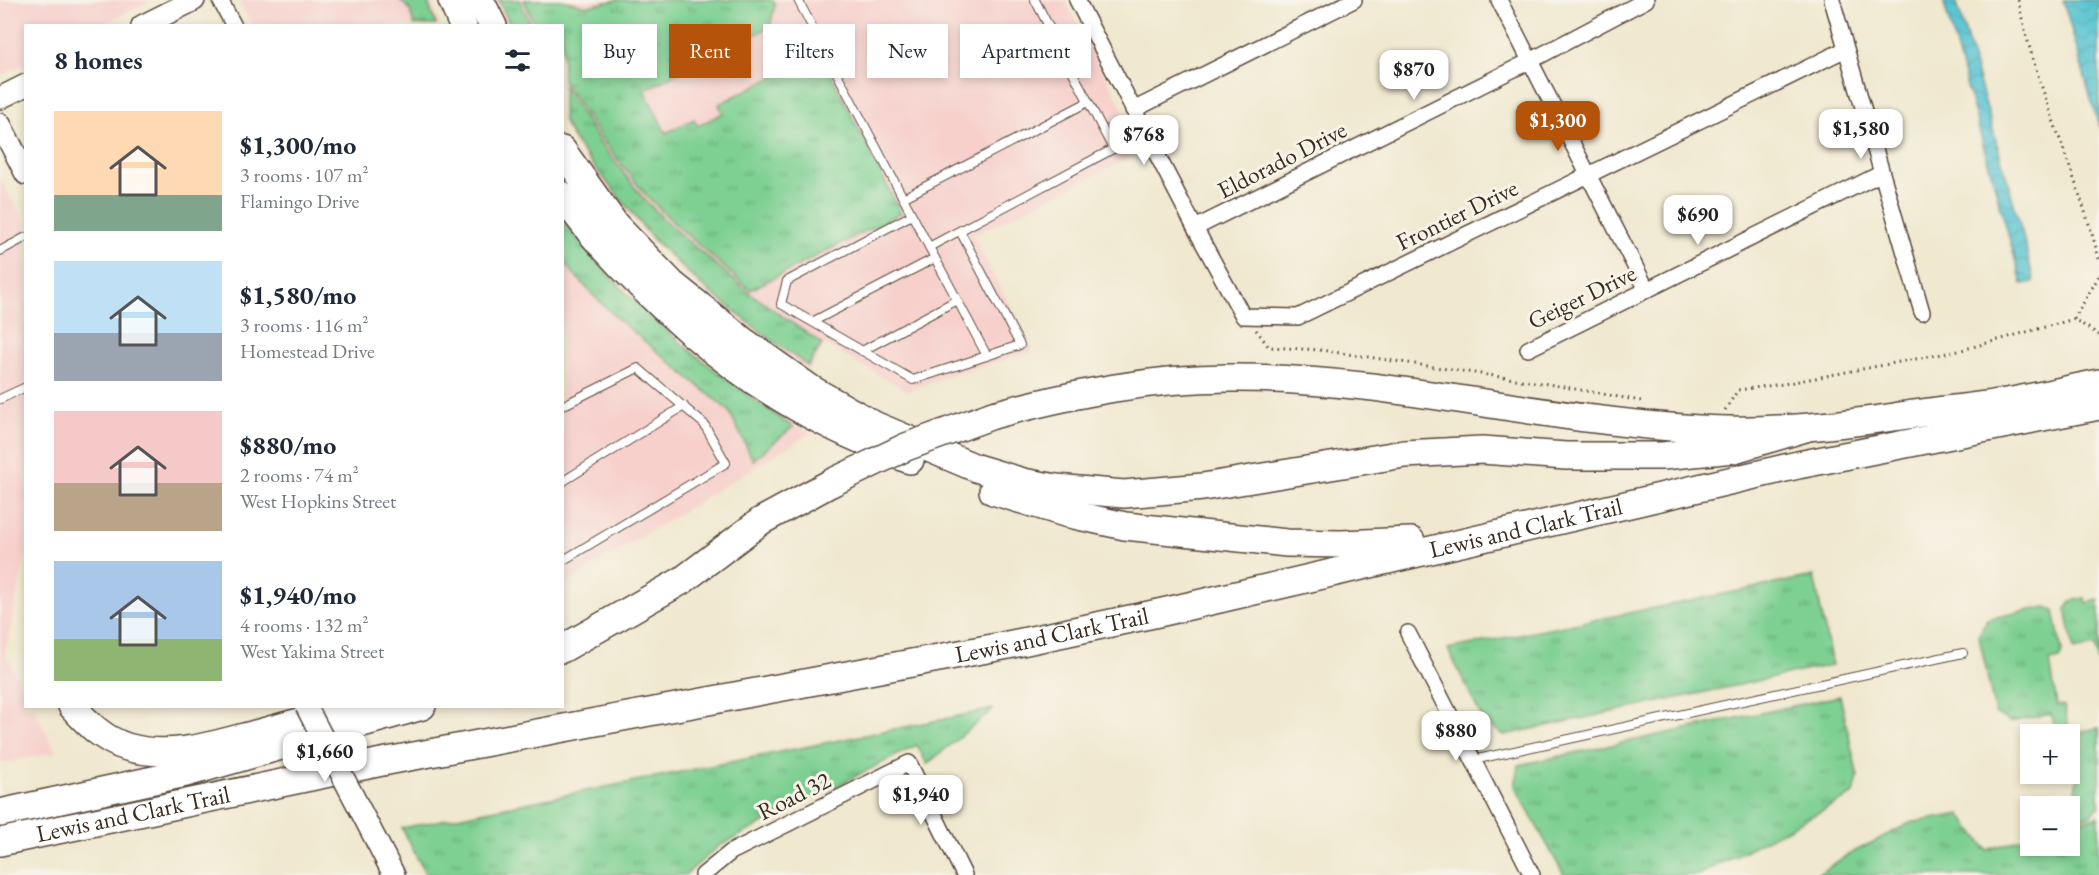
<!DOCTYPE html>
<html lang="en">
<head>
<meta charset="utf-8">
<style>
  body { margin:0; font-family:"EB Garamond",serif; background:#f2f2f3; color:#1f2937; height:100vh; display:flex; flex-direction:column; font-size:22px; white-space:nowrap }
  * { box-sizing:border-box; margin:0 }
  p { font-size:20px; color:#747a83 }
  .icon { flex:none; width:33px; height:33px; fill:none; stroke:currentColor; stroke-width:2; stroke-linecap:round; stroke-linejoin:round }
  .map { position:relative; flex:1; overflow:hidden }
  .sheet { position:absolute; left:24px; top:24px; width:540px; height:684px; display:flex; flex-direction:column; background:#fff; border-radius:0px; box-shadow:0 3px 9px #0003 }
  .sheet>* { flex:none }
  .top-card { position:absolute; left:582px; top:24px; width:570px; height:54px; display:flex; gap:12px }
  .buttons { position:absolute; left:2020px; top:724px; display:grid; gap:12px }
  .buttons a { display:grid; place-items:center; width:60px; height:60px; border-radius:0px; background:#fff; box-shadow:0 3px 9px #0003; font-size:30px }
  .price { position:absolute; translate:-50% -51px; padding:0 14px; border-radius:12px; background:#fff; color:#222; font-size:20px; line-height:39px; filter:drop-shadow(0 2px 3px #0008) }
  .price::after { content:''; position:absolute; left:50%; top:36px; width:18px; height:14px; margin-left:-9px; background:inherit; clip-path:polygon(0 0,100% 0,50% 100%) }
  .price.active { background:#b45309; color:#fff }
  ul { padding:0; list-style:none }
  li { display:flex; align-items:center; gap:18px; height:150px; padding:0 30px }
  li span { display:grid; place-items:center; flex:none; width:168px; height:120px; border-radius:0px; color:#555 }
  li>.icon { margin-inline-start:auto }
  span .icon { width:72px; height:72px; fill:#fffc; stroke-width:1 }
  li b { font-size:26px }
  h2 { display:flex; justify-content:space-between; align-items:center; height:72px; padding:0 30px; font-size:26px }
  .tag { padding:0 21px; border-radius:0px; background:#fff; box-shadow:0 3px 9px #0003; font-size:21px; line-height:54px }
  .tag.active { background:#b45309; color:#fff }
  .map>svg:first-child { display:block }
  .built { fill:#f7d0cc }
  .grass { fill:url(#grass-tufts); stroke:#5c7d58; stroke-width:1.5 }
  .water { fill:url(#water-waves); stroke:#4a7878; stroke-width:1.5 }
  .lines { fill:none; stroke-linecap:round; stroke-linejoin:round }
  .lane-casing { stroke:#564639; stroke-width:10 }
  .street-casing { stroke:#564639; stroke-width:18 }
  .secondary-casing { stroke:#564639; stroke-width:24 }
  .highway-casing { stroke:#564639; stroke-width:30 }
  .path { stroke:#564639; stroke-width:3; stroke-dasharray:1.5 4.5; stroke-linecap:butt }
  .lane { stroke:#fff; stroke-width:8 }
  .street { stroke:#fff; stroke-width:15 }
  .secondary { stroke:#fff; stroke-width:21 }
  .highway { stroke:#fff; stroke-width:27 }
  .secondary-bridge-casing { stroke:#564639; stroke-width:24; stroke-linecap:butt }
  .highway-bridge-casing { stroke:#564639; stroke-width:30; stroke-linecap:butt }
  .secondary-bridge { stroke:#fff; stroke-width:21 }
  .highway-bridge { stroke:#fff; stroke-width:27 }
  .labels { text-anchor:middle; stroke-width:6; stroke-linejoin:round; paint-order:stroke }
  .street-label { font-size:24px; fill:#3b2a1e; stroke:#f7f3e8 }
</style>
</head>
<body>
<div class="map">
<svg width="2099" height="875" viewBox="0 0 2099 875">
  <defs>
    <pattern id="grass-tufts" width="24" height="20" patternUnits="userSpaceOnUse" patternTransform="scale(1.5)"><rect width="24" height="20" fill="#7ed092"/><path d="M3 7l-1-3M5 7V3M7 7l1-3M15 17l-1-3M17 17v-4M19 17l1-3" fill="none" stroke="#68a977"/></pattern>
    <pattern id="water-waves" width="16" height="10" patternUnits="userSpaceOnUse" patternTransform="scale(1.5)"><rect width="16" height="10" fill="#59c5d2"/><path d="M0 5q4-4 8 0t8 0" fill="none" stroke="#4ea9b4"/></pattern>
  </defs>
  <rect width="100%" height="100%" fill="#f7f3e8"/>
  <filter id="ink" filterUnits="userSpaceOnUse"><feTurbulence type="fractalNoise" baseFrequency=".0167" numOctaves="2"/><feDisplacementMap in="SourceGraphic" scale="12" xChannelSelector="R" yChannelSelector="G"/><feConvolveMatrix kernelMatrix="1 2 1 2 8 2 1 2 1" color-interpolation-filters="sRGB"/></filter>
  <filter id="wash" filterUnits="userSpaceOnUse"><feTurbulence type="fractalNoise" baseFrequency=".008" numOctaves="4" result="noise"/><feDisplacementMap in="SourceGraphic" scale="24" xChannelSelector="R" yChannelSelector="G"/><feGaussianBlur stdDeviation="1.35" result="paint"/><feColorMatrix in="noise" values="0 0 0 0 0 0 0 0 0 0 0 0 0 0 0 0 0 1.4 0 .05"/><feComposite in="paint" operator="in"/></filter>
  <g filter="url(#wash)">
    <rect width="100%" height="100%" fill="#f0e8cf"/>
    <path class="built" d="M0 0H152L101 25 26 26 25 63 0 76Z
      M239 0H430L440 25H252Z
      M495 0H1065L1145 150 973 236 1034 351 957 373 907 391 825 344 808 371 769 343 706 293 658 247 617 200 577 148 563 125 562 26 506 25Z
      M0 178 26 224V553L5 653 25 693 26 706 33 707 56 752 0 764Z
      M562 220 603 266 655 318 739 387 810 433 563 585Z"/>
    <path class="grass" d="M400 0H427L436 25H414L410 10Z
      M499 0H520L531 25H510Z
      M524 0H562L588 6 617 0H772L775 4 770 27 644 90 666 133 694 119 698 126 723 113 719 104 820 53 901 213 750 290 676 225 645 194 604 142 563 81 562 26 535 25Z
      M563 86 602 145 643 198 675 230 747 291 822 344 808 366 775 343 700 284 654 240 577 145 563 121Z
      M563 222C591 254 619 288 651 317 695 357 744 393 793 427L753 460 729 411 619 320 594 296 563 262Z
      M1814 576 1832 665 1504 735 1484 722 1448 649Z
      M2085 598 2086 603 2099 600V666L2095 646 2074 650 2066 609 2071 601Z
      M2046 607 2054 611 2062 651 2060 659 2050 661 2057 705 2064 706 2069 730 2055 733 2051 714 2010 722 1995 713 1979 636 1987 619Z
      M1840 696 1858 777 1854 794 1698 875H1564L1515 787 1519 765Z
      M994 709 927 764 917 745 719 846 685 875H426L402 828Z
      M2099 728V806L2091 815 2070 821C2070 799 2086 773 2070 753V735H2063Z
      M1960 814 1987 850 2031 836V846H2070V824L2099 816V875H1817L1846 856 1910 823Z"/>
    <path class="water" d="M1943 0H1956L2022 232 2034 282 2022 284Z
      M2063 0H2099V127Z"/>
  </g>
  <g filter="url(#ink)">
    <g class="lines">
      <g class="lane-casing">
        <path id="lane" d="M798 0 987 356
          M903 198 1088 102
          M912 215 787 281 781 304 913 380 1020 345 960 231
          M929 247 1113 149 1035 0
          M0 251 26 237
          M812 322 935 258
          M862 351 957 300
          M0 399 26 387
          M562 406 638 368 704 424 726 463 562 561
          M562 482 684 406
          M1473 760 1963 653"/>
      </g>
      <g class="street-casing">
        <path id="street" d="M220 0 234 26
          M1077 0 1195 228 1243 316 1298 317 1846 49
          M1499 0 1647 290
          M1832 0 1922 312
          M1133 110 1354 0
          M1195 228 1530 61 1646 0
          M1528 349 1882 173
          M1408 633 1532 875
          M703 875 731 852 909 763 964 875"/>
      </g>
      <g class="secondary-casing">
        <path id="secondary" d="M142 26 194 0
          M0 98 26 85
          M0 124 26 174
          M377 842 394 875"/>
      </g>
      <g class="highway-casing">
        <g id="highway">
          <path d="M452 0 463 26"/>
          <path d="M480 0 493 26"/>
          <path d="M562 150 616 226 672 284 743 341 811 389 874 425 976 468 1023 482 1056 488 1124 494 1203 487 1404 454 1482 450 1566 456H1662L1734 449 1805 428"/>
          <path d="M562 195C574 211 586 228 599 242 656 305 723 366 798 408 834 429 871 445 910 460"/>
          <path d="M993 415C1073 394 1153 377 1236 378 1392 378 1544 421 1699 429 1765 433 1829 426 1894 417 1931 411 1969 408 2006 402 2037 397 2068 389 2099 383"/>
          <path d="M993 491 1065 513 1125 526 1287 543 1341 544 1411 541"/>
          <path d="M562 649 683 580 761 521 831 483"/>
          <path d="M72 706C88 724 104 740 127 747 171 760 216 744 259 733 291 724 324 715 357 706"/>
          <path d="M0 813 186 773 422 706"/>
          <path id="s1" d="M0 842 382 762 1003 646 1163 612 1798 465 2099 406"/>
        </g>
      </g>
      <path class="path" d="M2018 0C2036 89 2076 171 2099 259
        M2074 319 2099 276
        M1256 330 1269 347 1321 350 1548 384 1641 401
        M1725 410 1738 390 1783 384 1958 351 2074 319 2099 335"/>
      <use href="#lane" class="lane"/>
      <use href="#street" class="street"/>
      <use href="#secondary" class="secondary"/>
      <use href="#highway" class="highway"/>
      <g class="secondary-bridge-casing">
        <path id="secondary-bridge" d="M306 706 377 842"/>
      </g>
      <g class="highway-bridge-casing">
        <path id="highway-bridge" d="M831 483 906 447 993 415"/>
      </g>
      <use href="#secondary-bridge" class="secondary-bridge"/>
      <use href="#highway-bridge" class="highway-bridge"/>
    </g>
  </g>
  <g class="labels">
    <g class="street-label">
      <text transform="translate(1282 160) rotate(-27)" y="8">Eldorado Drive</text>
      <text transform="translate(1457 215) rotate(-26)" y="8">Frontier Drive</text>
      <text transform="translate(1582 297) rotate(-26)" y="8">Geiger Drive</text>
      <text dy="8" stroke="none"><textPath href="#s1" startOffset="1558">Lewis and Clark Trail</textPath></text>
      <text dy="8" stroke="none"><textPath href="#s1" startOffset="1072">Lewis and Clark Trail</textPath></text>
      <text transform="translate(794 796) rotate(-27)" y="8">Road 32</text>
      <text dy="8" stroke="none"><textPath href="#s1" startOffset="136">Lewis and Clark Trail</textPath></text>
    </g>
  </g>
</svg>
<div class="buttons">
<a>+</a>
<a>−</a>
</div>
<b class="price" style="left:1414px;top:101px">$870</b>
<b class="price active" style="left:1558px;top:152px">$1,300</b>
<b class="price" style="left:1861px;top:160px">$1,580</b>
<b class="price" style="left:1144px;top:166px">$768</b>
<b class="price" style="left:1698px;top:246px">$690</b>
<b class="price" style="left:1456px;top:762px">$880</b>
<b class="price" style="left:325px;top:783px">$1,660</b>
<b class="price" style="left:921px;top:826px">$1,940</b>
<div class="top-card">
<a class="tag">Buy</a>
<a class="tag active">Rent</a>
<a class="tag">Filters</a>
<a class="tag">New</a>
<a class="tag">Apartment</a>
</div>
<section class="sheet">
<h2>8 homes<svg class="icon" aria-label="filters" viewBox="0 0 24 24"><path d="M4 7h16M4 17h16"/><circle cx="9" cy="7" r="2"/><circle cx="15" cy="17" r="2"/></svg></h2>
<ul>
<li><span style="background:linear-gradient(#ffd9b3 70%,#7fa58c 0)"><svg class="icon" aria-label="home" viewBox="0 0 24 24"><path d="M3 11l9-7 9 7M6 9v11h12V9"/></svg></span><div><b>$1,300/mo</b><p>3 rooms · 107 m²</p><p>Flamingo Drive</p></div></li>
<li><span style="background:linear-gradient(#bfe0f5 60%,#9aa5b1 0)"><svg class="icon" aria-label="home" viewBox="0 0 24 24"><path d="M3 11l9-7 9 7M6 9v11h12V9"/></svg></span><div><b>$1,580/mo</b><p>3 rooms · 116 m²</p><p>Homestead Drive</p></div></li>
<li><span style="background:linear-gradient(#f6c9c9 60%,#b9a48a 0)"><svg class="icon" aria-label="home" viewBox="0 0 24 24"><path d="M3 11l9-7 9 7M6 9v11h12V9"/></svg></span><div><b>$880/mo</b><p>2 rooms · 74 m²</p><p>West Hopkins Street</p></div></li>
<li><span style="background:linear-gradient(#a9c7e8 65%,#8fb573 0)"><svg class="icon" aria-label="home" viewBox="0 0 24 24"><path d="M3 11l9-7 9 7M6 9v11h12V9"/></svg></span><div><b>$1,940/mo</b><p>4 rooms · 132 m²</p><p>West Yakima Street</p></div></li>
</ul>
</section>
</div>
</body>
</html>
